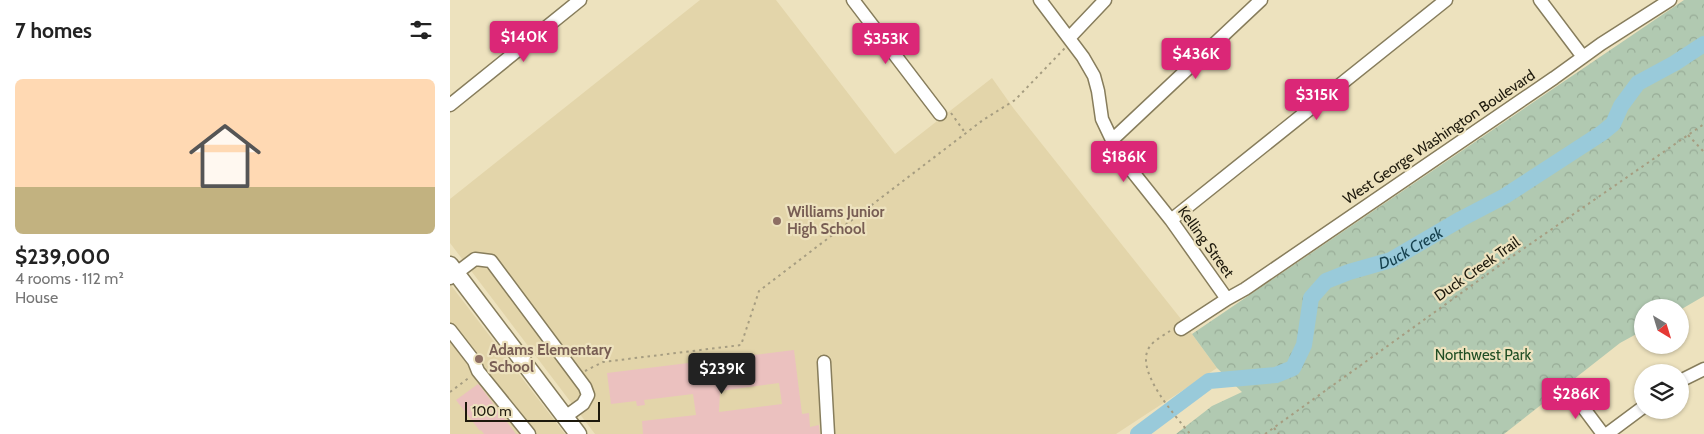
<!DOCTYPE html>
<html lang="en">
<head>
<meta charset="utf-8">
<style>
  body { margin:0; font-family:Cabin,sans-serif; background:#f6f6f6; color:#222; height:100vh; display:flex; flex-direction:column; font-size:19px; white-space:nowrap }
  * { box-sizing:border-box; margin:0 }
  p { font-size:16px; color:#767676 }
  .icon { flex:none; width:28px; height:28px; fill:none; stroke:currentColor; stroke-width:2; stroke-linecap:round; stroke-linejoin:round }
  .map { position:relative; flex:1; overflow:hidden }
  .panel { display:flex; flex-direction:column; background:#fff; width:450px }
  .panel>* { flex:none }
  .needle { width:32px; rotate:142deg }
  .controls { position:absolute; left:1184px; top:299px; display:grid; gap:10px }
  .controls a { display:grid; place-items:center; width:55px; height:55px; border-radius:50%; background:#fff; box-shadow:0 1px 4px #0004; font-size:25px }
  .scale { position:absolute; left:15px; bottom:12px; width:135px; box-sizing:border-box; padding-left:5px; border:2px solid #1d190c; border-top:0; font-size:14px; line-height:18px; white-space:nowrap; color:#1d190c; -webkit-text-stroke:4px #ede2be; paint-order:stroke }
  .price { position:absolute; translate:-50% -42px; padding:0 11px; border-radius:5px; background:#db2777; color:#fff; font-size:16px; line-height:32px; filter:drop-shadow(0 1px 2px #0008) }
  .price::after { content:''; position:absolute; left:50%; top:30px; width:15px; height:11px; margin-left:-8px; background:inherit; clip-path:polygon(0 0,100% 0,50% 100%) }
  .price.current { background:#222; color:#fff }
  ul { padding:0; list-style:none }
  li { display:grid; align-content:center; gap:10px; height:265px; padding:0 15px }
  li span { display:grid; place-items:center; height:155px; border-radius:8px; color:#555 }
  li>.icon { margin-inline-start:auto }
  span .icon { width:90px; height:90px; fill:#fffc; stroke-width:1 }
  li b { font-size:21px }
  h2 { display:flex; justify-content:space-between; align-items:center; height:60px; padding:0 15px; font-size:21px }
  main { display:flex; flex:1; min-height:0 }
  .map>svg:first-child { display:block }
  .built { fill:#e3d5aa }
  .park { fill:url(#park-crowns) }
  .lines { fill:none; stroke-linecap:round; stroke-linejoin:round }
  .stream { stroke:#74959c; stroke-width:2.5 }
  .river { stroke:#99cada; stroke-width:16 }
  .building { fill:#ebc1bf; fill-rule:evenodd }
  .minor-casing { stroke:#877d5c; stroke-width:15 }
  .major-casing { stroke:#877d5c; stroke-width:19 }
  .path { stroke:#a69d81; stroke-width:2; stroke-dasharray:2.5 4; stroke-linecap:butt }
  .minor { stroke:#fff; stroke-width:12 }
  .major { stroke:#fff; stroke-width:16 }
  .education-dot { fill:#8d6e63; stroke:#ede2be; stroke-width:2 }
  .labels { text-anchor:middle; stroke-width:4.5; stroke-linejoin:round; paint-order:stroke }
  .street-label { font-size:15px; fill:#1d190c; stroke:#ede2be }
  .education-label { font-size:15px; font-weight:bold; fill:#785e54; stroke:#ede2be; text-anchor:start }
  .park-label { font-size:15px; fill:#204e24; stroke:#ede2be }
  .water-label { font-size:16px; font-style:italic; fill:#16414e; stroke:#ede2be }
</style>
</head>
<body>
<main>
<section class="panel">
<h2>7 homes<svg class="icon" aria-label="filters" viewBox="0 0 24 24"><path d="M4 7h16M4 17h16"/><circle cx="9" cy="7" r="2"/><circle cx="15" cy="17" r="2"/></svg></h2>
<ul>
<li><span style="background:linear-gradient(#ffd9b3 70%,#c2b280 0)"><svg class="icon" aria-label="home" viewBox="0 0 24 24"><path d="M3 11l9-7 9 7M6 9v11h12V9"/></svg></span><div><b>$239,000</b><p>4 rooms · 112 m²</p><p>House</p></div></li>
</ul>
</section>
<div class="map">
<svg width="1254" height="434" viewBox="0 0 1254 434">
  <defs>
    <pattern id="park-crowns" width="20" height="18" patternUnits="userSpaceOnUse" patternTransform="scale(1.25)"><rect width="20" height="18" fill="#b1c9b1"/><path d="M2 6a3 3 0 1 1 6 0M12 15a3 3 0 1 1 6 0" fill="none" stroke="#98ac97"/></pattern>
  </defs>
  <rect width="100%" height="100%" fill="#ede2be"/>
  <path class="built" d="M250 0H326L445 154 542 78 564 109 731 319 767 368 666 434H145L0 243V199Z
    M0 284 115 434H0Z"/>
  <path class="park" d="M1234 0H1254V296L1230 310V308H1192V331L1170 343 1054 434H726L762 406 792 392 767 368 742 334Z"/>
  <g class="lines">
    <path class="stream" d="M1249 47 1254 48"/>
    <path class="river" id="s1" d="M688 434 759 381 826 375 843 368 854 345 861 298 876 281 899 272 941 260 1011 219 1055 196 1152 133 1163 124 1171 106 1188 83 1225 63 1254 44"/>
  </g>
  <path class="building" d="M344 350 352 414 359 413 360 427 369 425 370 434H193L192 421 246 415 243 394 194 400 195 405 187 406 186 401 161 404 157 373ZM329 383 332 404 269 412 270 391Z
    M28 384 30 386 66 434H34L31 430 30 431 6 400Z"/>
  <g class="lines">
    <g class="minor-casing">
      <path id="minor" d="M403 0 490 114
        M590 0 633 57 644 76 648 91 652 119 662 140 682 171 721 220 777 299
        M1090 0 1133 57
        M619 38 655 0
        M0 105 130 0
        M662 140 811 0
        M721 220 996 0
        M0 278 25 259 41 261 135 387 138 395 133 404 115 417
        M731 329 777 299 795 289 1104 78 1151 44 1220 0
        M0 330 24 361 28 371 79 434
        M374 362 378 434
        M1230 381 1254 369
        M1120 390 1153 434
        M1157 434 1192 408"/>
    </g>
    <g class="major-casing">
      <path id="major" d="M0 265 128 434"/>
    </g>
    <path class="path" d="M501 113 516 134
      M1238 135 1254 152
      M720 331C714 335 705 340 701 345 681 368 726 416 740 434
      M135 371 153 362 291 345 309 291 533 120 565 100 615 48
      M0 392 20 377
      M824 428 829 434
      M815 434 1060 258 1254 124"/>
    <use href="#minor" class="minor"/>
    <use href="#major" class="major"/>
  </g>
  <g class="education-dot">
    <circle cx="327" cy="221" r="5"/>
    <circle cx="29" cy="359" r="5"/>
  </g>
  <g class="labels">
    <g class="street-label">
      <text transform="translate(989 137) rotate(-34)" y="5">West George Washington Boulevard</text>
      <text transform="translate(756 242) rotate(54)" y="5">Kelling Street</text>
      <text transform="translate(1027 269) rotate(-35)" y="5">Duck Creek Trail</text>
    </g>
    <g class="education-label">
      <text x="337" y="217">Williams Junior<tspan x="337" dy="17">High School</tspan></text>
      <text x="39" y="355">Adams Elementary<tspan x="39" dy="17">School</tspan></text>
    </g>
    <g class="park-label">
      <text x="1033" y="360">Northwest Park</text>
    </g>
    <g class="water-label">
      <text dy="6" stroke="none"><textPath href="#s1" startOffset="361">Duck Creek</textPath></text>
    </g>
  </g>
</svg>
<div class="controls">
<a><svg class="needle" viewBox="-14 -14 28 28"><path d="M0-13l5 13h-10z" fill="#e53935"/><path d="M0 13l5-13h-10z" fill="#767676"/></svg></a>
<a><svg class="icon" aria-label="layers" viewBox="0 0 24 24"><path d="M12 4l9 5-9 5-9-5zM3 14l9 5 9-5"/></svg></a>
</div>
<div class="scale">100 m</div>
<b class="price" style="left:74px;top:63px">$140K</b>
<b class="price" style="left:436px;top:65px">$353K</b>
<b class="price" style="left:746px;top:80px">$436K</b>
<b class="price" style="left:867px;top:121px">$315K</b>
<b class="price" style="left:674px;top:183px">$186K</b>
<b class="price current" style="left:272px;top:395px">$239K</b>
<b class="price" style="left:1126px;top:420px">$286K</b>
</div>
</main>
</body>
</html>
